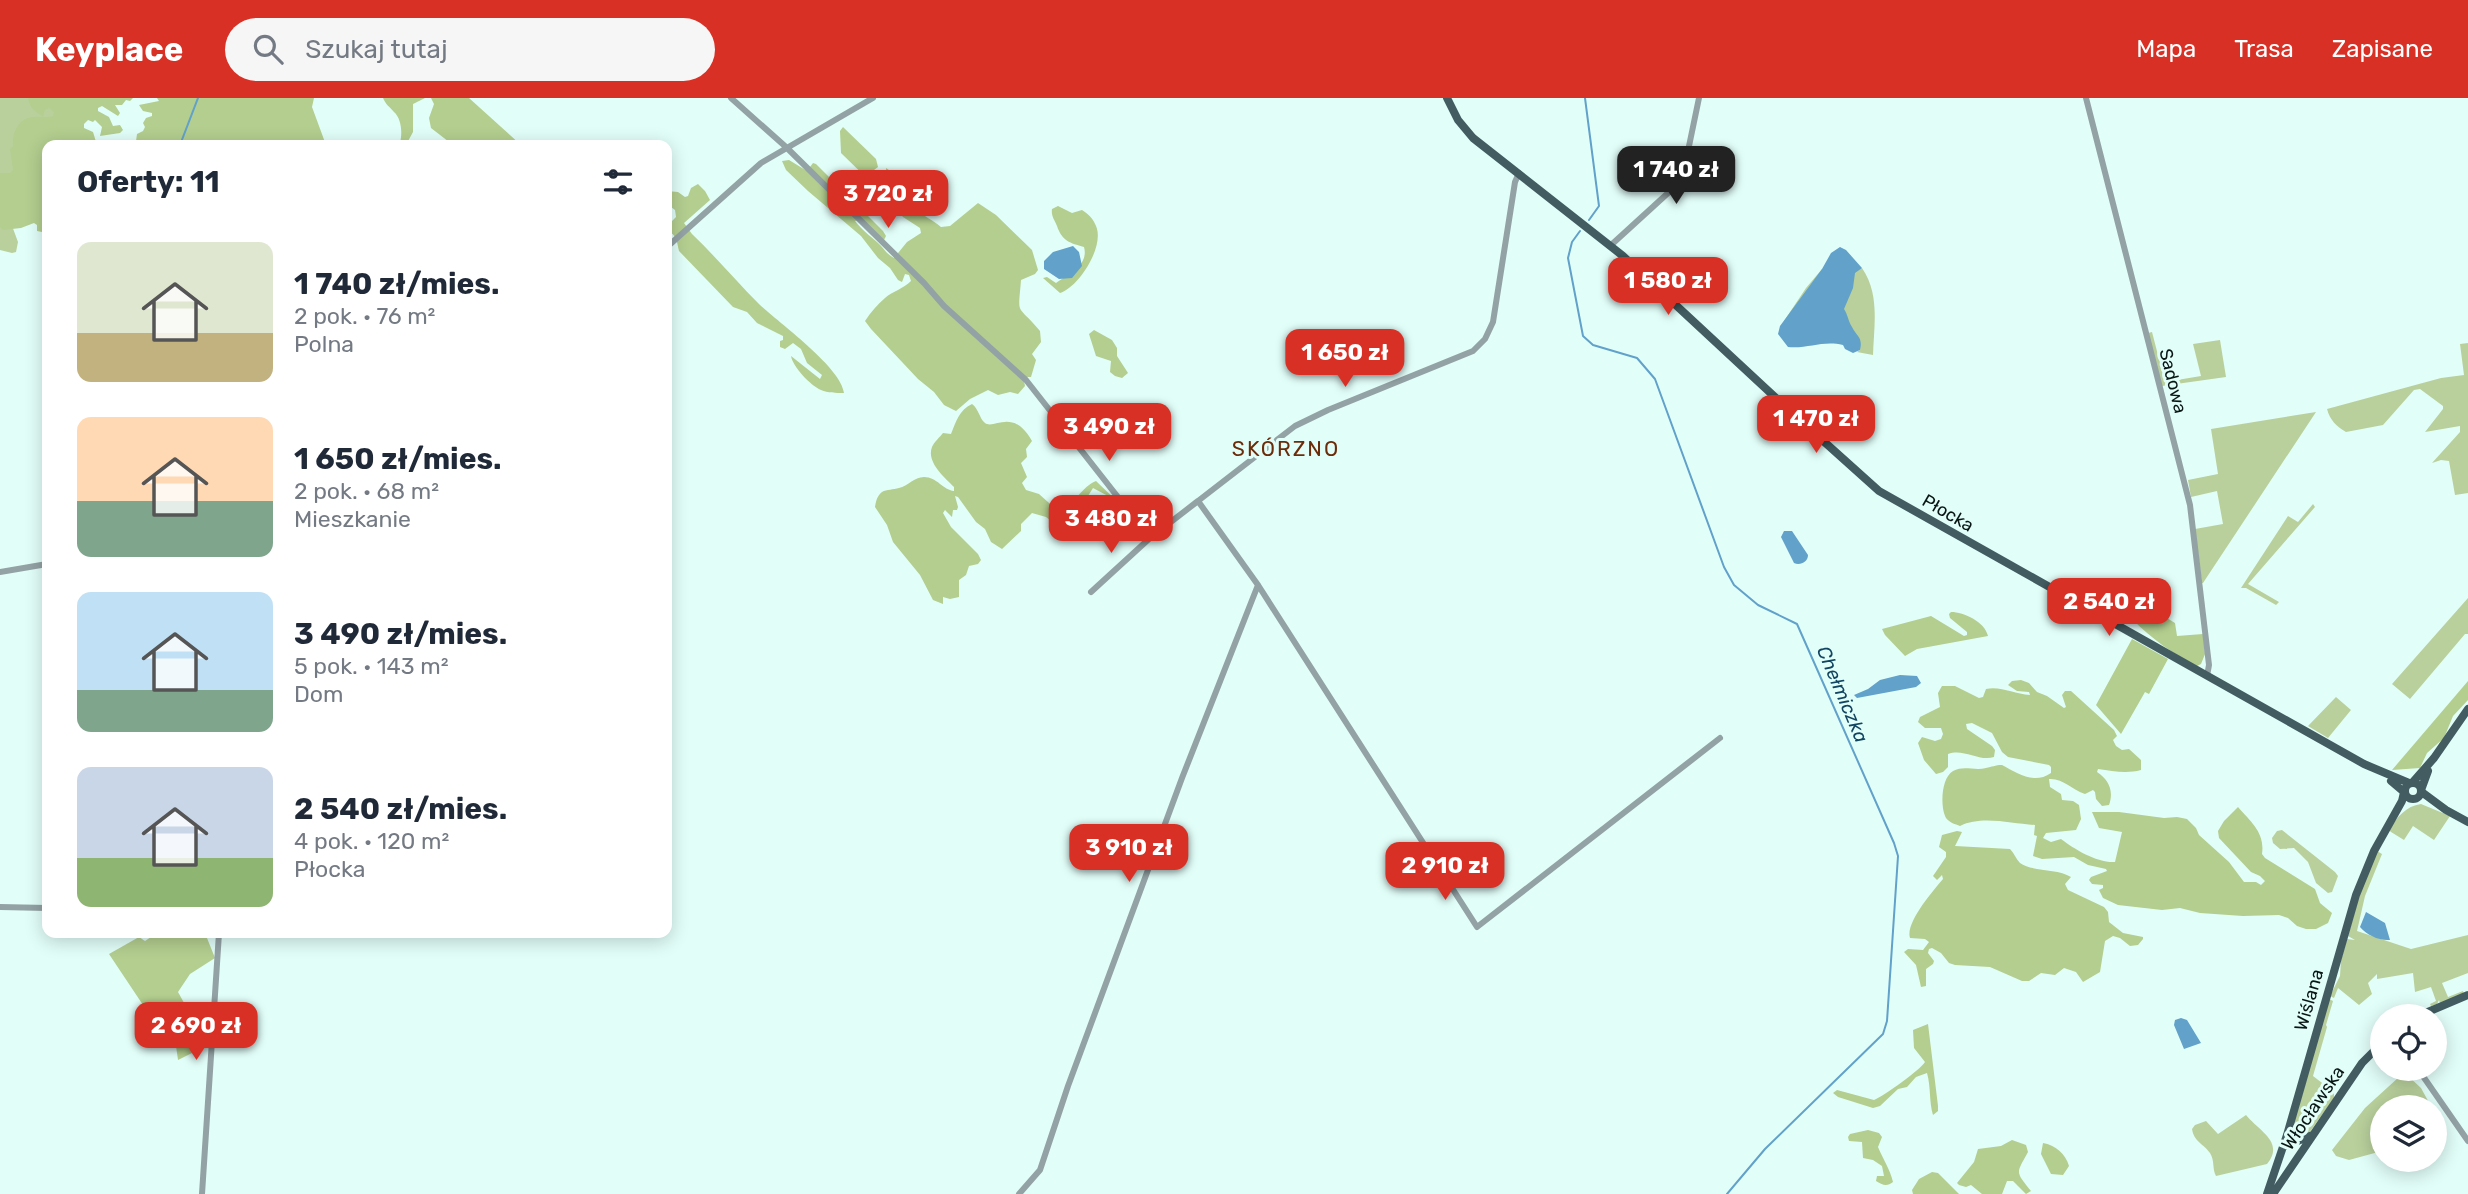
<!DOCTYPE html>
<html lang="pl">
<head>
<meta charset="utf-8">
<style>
  body { margin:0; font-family:Rubik,sans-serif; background:#f6f6f7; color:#1f2937; height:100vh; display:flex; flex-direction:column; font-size:26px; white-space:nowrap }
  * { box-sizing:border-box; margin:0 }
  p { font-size:23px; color:#747a83 }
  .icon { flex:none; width:38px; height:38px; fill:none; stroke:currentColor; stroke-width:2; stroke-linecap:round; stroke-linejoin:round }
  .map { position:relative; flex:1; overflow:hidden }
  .sheet { position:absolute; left:42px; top:42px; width:630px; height:798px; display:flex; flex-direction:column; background:#fff; border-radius:14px; box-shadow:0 4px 18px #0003 }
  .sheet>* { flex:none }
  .tools { position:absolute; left:2370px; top:906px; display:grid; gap:14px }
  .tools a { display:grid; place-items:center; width:77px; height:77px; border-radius:50%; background:#fff; box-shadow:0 4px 18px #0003; font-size:35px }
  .price { position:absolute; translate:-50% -60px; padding:0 16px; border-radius:14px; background:#d93025; color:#fff; font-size:23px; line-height:46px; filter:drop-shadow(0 2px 4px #0008) }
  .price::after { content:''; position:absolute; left:50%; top:42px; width:21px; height:16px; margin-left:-10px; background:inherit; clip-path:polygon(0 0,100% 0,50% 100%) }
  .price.active { background:#222; color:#fff }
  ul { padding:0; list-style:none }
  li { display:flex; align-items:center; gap:21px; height:175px; padding:0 35px }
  li span { display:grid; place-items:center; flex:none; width:196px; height:140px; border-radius:14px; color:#555 }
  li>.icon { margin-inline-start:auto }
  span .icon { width:84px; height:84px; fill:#fffc; stroke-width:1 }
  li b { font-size:30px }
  h2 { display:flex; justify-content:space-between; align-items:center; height:84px; padding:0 35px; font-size:30px }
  header { display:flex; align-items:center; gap:42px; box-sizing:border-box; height:98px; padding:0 35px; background:#d93025; color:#fff }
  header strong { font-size:33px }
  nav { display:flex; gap:38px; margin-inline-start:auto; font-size:24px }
  .search { width:490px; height:63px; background:#f6f6f7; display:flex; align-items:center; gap:18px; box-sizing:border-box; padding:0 24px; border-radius:38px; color:#747a83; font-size:26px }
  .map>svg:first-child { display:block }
  .green { fill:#b9d09c }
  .forest { fill:#b3ce8f }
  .water { fill:#61a1ca }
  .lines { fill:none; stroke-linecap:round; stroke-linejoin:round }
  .stream { stroke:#61a1ca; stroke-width:2 }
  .minor { stroke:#93a2a5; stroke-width:6 }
  .major { stroke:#425c61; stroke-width:8 }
  .labels { text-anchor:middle; stroke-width:6; stroke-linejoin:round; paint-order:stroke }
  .street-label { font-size:18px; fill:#091614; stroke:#e2fef9 }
  .water-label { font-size:19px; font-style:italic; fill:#114562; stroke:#e2fef9 }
  .quarter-label { font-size:21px; letter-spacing:2px; fill:#6b2c0a; stroke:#e2fef9 }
</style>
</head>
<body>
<header>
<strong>Keyplace</strong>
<div class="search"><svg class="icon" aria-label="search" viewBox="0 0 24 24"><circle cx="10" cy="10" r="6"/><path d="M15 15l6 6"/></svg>Szukaj tutaj</div>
<nav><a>Mapa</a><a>Trasa</a><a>Zapisane</a></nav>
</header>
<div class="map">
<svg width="2468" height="1096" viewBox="0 0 2468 1096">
  <rect width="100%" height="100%" fill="#e2fef9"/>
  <path class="green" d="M0 0H73L8 117 18 144 16 154 12 155 0 152Z
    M1862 170C1880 196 1874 227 1873 257L1857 254 1860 252 1784 223 1806 190 1822 171 1857 172Z
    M2152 234 2165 284 2201 278 2193 246 2220 242 2226 279 2162 288 2148 235Z
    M2468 245V395L2455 397 2449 363 2441 362 2432 365 2460 334V328L2425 334 2443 311V308L2420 291 2414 292 2383 327 2346 334C2336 328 2330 322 2327 311L2441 280 2464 277 2460 246Z
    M2316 314 2203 485H2202L2195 431 2223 426 2217 393 2191 399 2188 382 2218 376 2211 331Z
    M2313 406 2315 409 2248 486 2279 504 2276 507 2246 490H2241L2288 418 2298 424Z
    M2468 500V536H2465L2410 601 2392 586Z
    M2336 599 2351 612 2328 640 2308 628Z
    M2421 706 2450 718 2434 742 2413 728 2404 742 2391 734 2389 732C2397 719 2406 708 2421 706Z
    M2282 732 2335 774 2338 778 2332 794 2328 795 2316 785 2308 764 2294 750 2280 751 2273 745 2272 740 2277 733Z
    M2377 753 2382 756 2365 798 2357 833 2411 851 2468 837V875L2442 885 2448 899 2463 893 2464 896 2440 905 2439 902 2437 906 2431 908 2430 906 2436 903 2431 889 2415 894 2413 875 2377 881V876L2368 885 2372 896 2359 907 2338 890 2334 900 2330 898 2340 878 2341 862 2347 841 2355 842 2348 838 2362 788Z
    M2329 901 2333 903 2326 927 2327 929 2313 978 2334 994V1000L2307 1038 2294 1040 2291 1036Z
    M2407 977 2421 990 2432 1010H2382V1053L2349 1062 2336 1058 2332 1052 2365 1010 2399 979Z
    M2246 1017C2259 1033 2285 1044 2267 1066L2216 1078C2212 1071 2215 1063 2210 1055 2204 1046 2194 1044 2192 1031L2195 1027 2206 1023 2218 1036Z"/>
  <path class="forest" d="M28 0H133L130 3 126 2 122 7H115L120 15 118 18 102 8 98 10V13L109 19 113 28 120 27 123 32 120 35 100 38 102 29 95 22 93 24 88 22 84 26V30L93 34 97 47H47V135L37 133V127L34 125 21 130 3 132 0 129V75H10L13 72 10 51 13 48C12 34 19 19 35 19 42 18 46 20 53 18L54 14 49 10 45 12 43 18C35 15 29 8 28 0Z
    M157 0H314L312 9 326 47H127L128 43H136L137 36 143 33 145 29 143 25 146 20 152 18V15L143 13 139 7 159 3Z
    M383 0H425L413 6V34L406 47H399C403 38 402 21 394 14 389 8 386 7 383 0Z
    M431 0H469L521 47H453L431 30 429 20 434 6Z
    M843 29 876 61 878 69 874 72 887 83 886 70 899 79 916 100 915 110C923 118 933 122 941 129L950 128 978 105 996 117 1032 152 1038 172 1035 176 1021 182C1018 220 1016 204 1040 233L1041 244 1032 256 1036 262 1031 279H1027L1024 283 1025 288 1018 296 1010 294 998 297 988 292 970 301 956 313 944 307 934 294 918 281 871 231 865 223C871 214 877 207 885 200 893 193 903 191 911 183L909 177 905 176 902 184 898 182 890 170 878 160 861 138 808 93 786 72 782 63 789 62 807 73 813 65 816 66 883 133 886 138 884 142 861 121 855 123C862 132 869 137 877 144 884 150 885 155 894 160L907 144 921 135 920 130 903 119 880 93 841 55 840 33Z
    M698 86 705 93 710 102 684 125 692 136C715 158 736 183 759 206 779 225 841 269 844 295 836 295 828 295 821 292 810 287 793 269 791 258L820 281 822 277 807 265 801 251 793 245 785 251 780 249V243L783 242V238L757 225 747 214 733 209 679 153C677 145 677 136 667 133V128L676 119 675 112 671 109 667 111V93L678 94 685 99 688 98 691 90Z
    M1058 108 1072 115 1082 112C1088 116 1093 120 1096 128 1105 148 1079 189 1060 195L1043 180 1047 179 1056 185C1069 176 1089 167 1084 149 1070 145 1062 143 1057 128 1054 121 1051 118 1052 111Z
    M1094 232 1112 242 1117 250V258L1128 275 1122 280 1115 278 1110 274 1111 263 1096 258 1089 236Z
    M972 306C979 311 979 320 985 325 994 332 1013 309 1032 343L1026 351 1027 359 1021 365 1027 379 1022 385 1026 392 1039 396 1058 413C1076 406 1080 390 1096 383L1124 410 1142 438 1140 440 1135 438 1108 398 1093 390 1074 420 1058 428 1046 419 1032 415 1021 426V433L1002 451 991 444 985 431 976 424 958 399 955 398 958 409 957 412H953L952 419 945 412 943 415 951 429 978 456 981 462 978 466 969 468 966 477 959 482V499L950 501 943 499V506L933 502 920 477 893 444 887 427 875 409C876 403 877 398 882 394 887 391 893 392 899 390 908 388 914 379 924 379 937 379 943 392 954 393V389C945 380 926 364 932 349 934 344 940 339 943 335L951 336C956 324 959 312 972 306Z
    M1951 514C1964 514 1985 524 1988 538L1917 551 1905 558 1885 537 1882 531 1931 518 1964 538 1967 537V534L1950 520 1949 516Z
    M2162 517 2175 525 2177 538 2203 536 2205 556 2201 566 2197 568C2174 557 2151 540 2133 522L2135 520H2151Z
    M2132 541 2168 561 2149 596 2145 594 2121 636 2096 607Z
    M2021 582 2029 585 2037 594 2047 598 2064 610 2066 609 2062 597 2065 593H2071L2114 632 2117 638 2113 642 2116 648 2122 652 2129 651 2141 662V672C2126 676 2113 673 2098 671L2097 674C2109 682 2114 693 2109 707L2102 708 2096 701 2095 694 2093 692 2085 696C2072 692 2063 680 2049 681L2050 689 2061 696 2062 702 2073 703 2079 707 2081 721 2076 732 2046 735 2043 740 2051 744 2061 741C2074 751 2097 765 2115 764L2122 734 2099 730 2092 714H2119L2164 720 2177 719 2187 721 2196 730 2199 737 2229 764 2244 784H2256L2261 787 2265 783 2260 778 2251 774 2219 740 2218 733 2224 723 2238 709C2252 725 2265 735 2262 756L2265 760 2315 791 2320 805 2332 815 2328 825 2316 831H2306L2297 828 2288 820 2279 817 2243 818 2200 815 2180 810 2162 812 2118 807 2103 800 2099 792 2103 790V787L2092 786 2089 782 2091 779 2107 773 2106 771 2088 767 2074 759 2042 761 2033 758 2037 738 2034 737 2035 727C2012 726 1982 717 1960 728 1955 726 1950 725 1946 720 1940 709 1941 680 1953 673 1964 667 1974 673 1986 670 1992 669 1995 667 2002 667 2017 675 2034 687 2051 675V669L2049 667 2008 659 2002 654 1992 635 1972 625 1966 626 1967 631 1992 648 1995 652 1994 659C1979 664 1964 650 1948 656V669L1943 674 1936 676 1924 662 1918 645 1922 639 1935 643 1941 641 1943 636 1941 630H1925L1918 624 1920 619 1940 609 1938 595 1942 588H1955L1979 600 1983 599 1986 591C2001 588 2014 596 2030 597L2029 594 2017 593 2008 587 2012 583Z
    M2468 583V602L2453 618 2444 640 2427 655 2420 670 2392 672Z
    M1957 733 1962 734 1955 748 2010 751C2014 755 2016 761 2020 765 2032 774 2057 770 2071 779L2065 786 2068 792 2104 809 2108 814 2109 824 2123 835 2143 839V841L2138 847 2130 848 2120 840 2113 838 2105 843 2100 874 2083 884 2076 874 2064 870 2055 877 2041 875 2029 883H2022L1990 869 1955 867 1949 865 1941 855 1932 850 1929 851 1928 855 1934 863 1933 866 1926 871V888L1921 889 1916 867 1904 854 1908 851 1923 852 1929 844 1925 841 1910 840C1905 825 1933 793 1943 781L1942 777 1937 782 1933 778 1946 759V754L1939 749 1942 737Z
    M157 835H205L215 860 190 876 178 894 188 912 185 927 196 946V953L178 962 176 948 163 937 109 856 139 839 145 843Z
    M1928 926 1938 1008V1013L1933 1017C1929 1004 1931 989 1927 975L1916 979 1907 989 1898 991 1880 1008 1873 1010 1838 999 1833 995 1837 992 1874 1002C1884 998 1920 972 1925 964L1914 950 1913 932Z
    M1868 1032 1879 1035 1882 1039 1878 1049C1883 1061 1890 1071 1893 1084 1887 1089 1882 1087 1876 1083L1877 1078H1884L1882 1068 1873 1062 1863 1060 1862 1044 1849 1043 1848 1039 1850 1036Z
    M2012 1042 2026 1047 2028 1054C2016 1076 2015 1073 2031 1093L2026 1096 2013 1083H2007L2002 1096H1982L1971 1087 1966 1089 1959 1087 1957 1085 1974 1064 1978 1051 2001 1048Z
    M2043 1045C2055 1047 2066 1056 2069 1068L2063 1077 2051 1076 2041 1056Z
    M1932 1074 1938 1075 1959 1096H1913L1912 1092 1919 1081Z"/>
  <path class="water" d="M1073 148 1079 154 1082 168 1072 180 1059 181 1044 171V163L1053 154Z
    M1840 149 1846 152 1862 170 1855 175 1853 190 1844 211C1848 217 1848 223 1852 229 1857 239 1863 239 1860 252L1853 255 1845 251 1843 247C1823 242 1808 251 1788 249L1778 236 1780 228 1822 171 1831 155Z
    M1784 433H1792L1808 457C1808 464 1800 468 1794 465L1781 439Z
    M1900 577 1917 578 1921 585 1916 589 1857 600 1854 597 1868 591 1880 582Z
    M2366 814 2385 825 2390 842C2379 843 2367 837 2360 829Z
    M2181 920 2187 922 2201 945 2184 951 2174 927 2175 922Z"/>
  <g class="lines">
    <path class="stream" d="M1585 0 1599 108 1589 122
      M180 47 198 0
      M1580 133 1572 144 1568 160 1583 238 1593 247 1637 260 1655 281 1724 469 1734 487 1758 507 1797 526 1894 745 1898 758 1887 923 1883 936 1765 1051 1727 1096"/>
    <path class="minor" d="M731 0 786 49 924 185 944 208 1026 282 1150 440 1198 403
      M2086 0 2190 407 2209 567 2207 578
      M1519 75 1515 84 1493 224 1485 241 1473 253 1328 312 1295 328 1198 403 1258 487 1477 829 1720 640
      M1610 148 1679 85 1683 77 1699 0
      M667 149 761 65 873 0
      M0 474 47 466
      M1091 494 1150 440
      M0 809 47 810
      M2418 971 2468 1043
      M202 1096 219 835
      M1019 1096 1040 1072 1068 988 1182 680 1258 487"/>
    <path class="major" d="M1447 0 1458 22 1473 40 1623 158 1791 314 1879 393 2364 666 2409 685
      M2428 673 2421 692 2423 695 2446 712 2468 724
      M2413 684 2434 660 2468 611
      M2405 693a8 8 0 1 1 16 0a8 8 0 1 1-16 0Z
      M2416 919 2468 897
      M2283 1049 2310 1038
      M2267 1096 2287 1037 2356 797 2374 753 2402 703 2404 694 2391 683
      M2273 1096 2362 965 2382 945"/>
  </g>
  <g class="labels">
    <g class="street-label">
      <text transform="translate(2173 283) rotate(76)" y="6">Sadowa</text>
      <text transform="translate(1948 415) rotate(30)" y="6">Płocka</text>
      <text transform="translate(2309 902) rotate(-74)" y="6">Wiślana</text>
      <text transform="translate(2313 1010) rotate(-56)" y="6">Włocławska</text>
    </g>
    <g class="water-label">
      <text transform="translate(1843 596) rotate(67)" y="7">Chełmiczka</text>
    </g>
    <g class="quarter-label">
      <text x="1286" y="358">SKÓRZNO</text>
    </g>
  </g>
</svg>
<div class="tools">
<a><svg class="icon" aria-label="locate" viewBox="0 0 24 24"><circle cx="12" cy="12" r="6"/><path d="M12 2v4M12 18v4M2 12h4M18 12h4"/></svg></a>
<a><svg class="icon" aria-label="layers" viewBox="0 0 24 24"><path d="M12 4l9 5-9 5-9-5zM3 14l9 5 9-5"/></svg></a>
</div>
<b class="price active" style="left:1676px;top:108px">1 740 zł</b>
<b class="price" style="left:888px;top:132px">3 720 zł</b>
<b class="price" style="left:1668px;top:219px">1 580 zł</b>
<b class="price" style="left:1345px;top:291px">1 650 zł</b>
<b class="price" style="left:1816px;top:357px">1 470 zł</b>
<b class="price" style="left:1109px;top:365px">3 490 zł</b>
<b class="price" style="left:1111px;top:457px">3 480 zł</b>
<b class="price" style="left:2109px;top:540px">2 540 zł</b>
<b class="price" style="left:1129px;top:786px">3 910 zł</b>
<b class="price" style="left:1445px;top:804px">2 910 zł</b>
<b class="price" style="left:196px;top:964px">2 690 zł</b>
<section class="sheet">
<h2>Oferty: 11<svg class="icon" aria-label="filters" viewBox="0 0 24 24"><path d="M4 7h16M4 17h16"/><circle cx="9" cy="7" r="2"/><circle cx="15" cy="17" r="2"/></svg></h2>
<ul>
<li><span style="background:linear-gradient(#dfe7d0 65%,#c2b280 0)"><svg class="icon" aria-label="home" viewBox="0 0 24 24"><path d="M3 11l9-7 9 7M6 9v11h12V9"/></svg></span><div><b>1 740 zł/mies.</b><p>2 pok. · 76 m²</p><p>Polna</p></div></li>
<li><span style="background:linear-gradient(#ffd9b3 60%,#7fa58c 0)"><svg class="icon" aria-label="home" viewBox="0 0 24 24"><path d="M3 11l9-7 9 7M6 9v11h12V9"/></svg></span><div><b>1 650 zł/mies.</b><p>2 pok. · 68 m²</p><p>Mieszkanie</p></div></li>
<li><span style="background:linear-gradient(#bfe0f5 70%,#7fa58c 0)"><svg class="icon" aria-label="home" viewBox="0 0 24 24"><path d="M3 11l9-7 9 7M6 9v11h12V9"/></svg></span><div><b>3 490 zł/mies.</b><p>5 pok. · 143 m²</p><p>Dom</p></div></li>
<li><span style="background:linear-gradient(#c9d6e8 65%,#8fb573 0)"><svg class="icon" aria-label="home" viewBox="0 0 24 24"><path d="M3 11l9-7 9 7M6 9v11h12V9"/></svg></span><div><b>2 540 zł/mies.</b><p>4 pok. · 120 m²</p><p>Płocka</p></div></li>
</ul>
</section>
</div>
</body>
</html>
